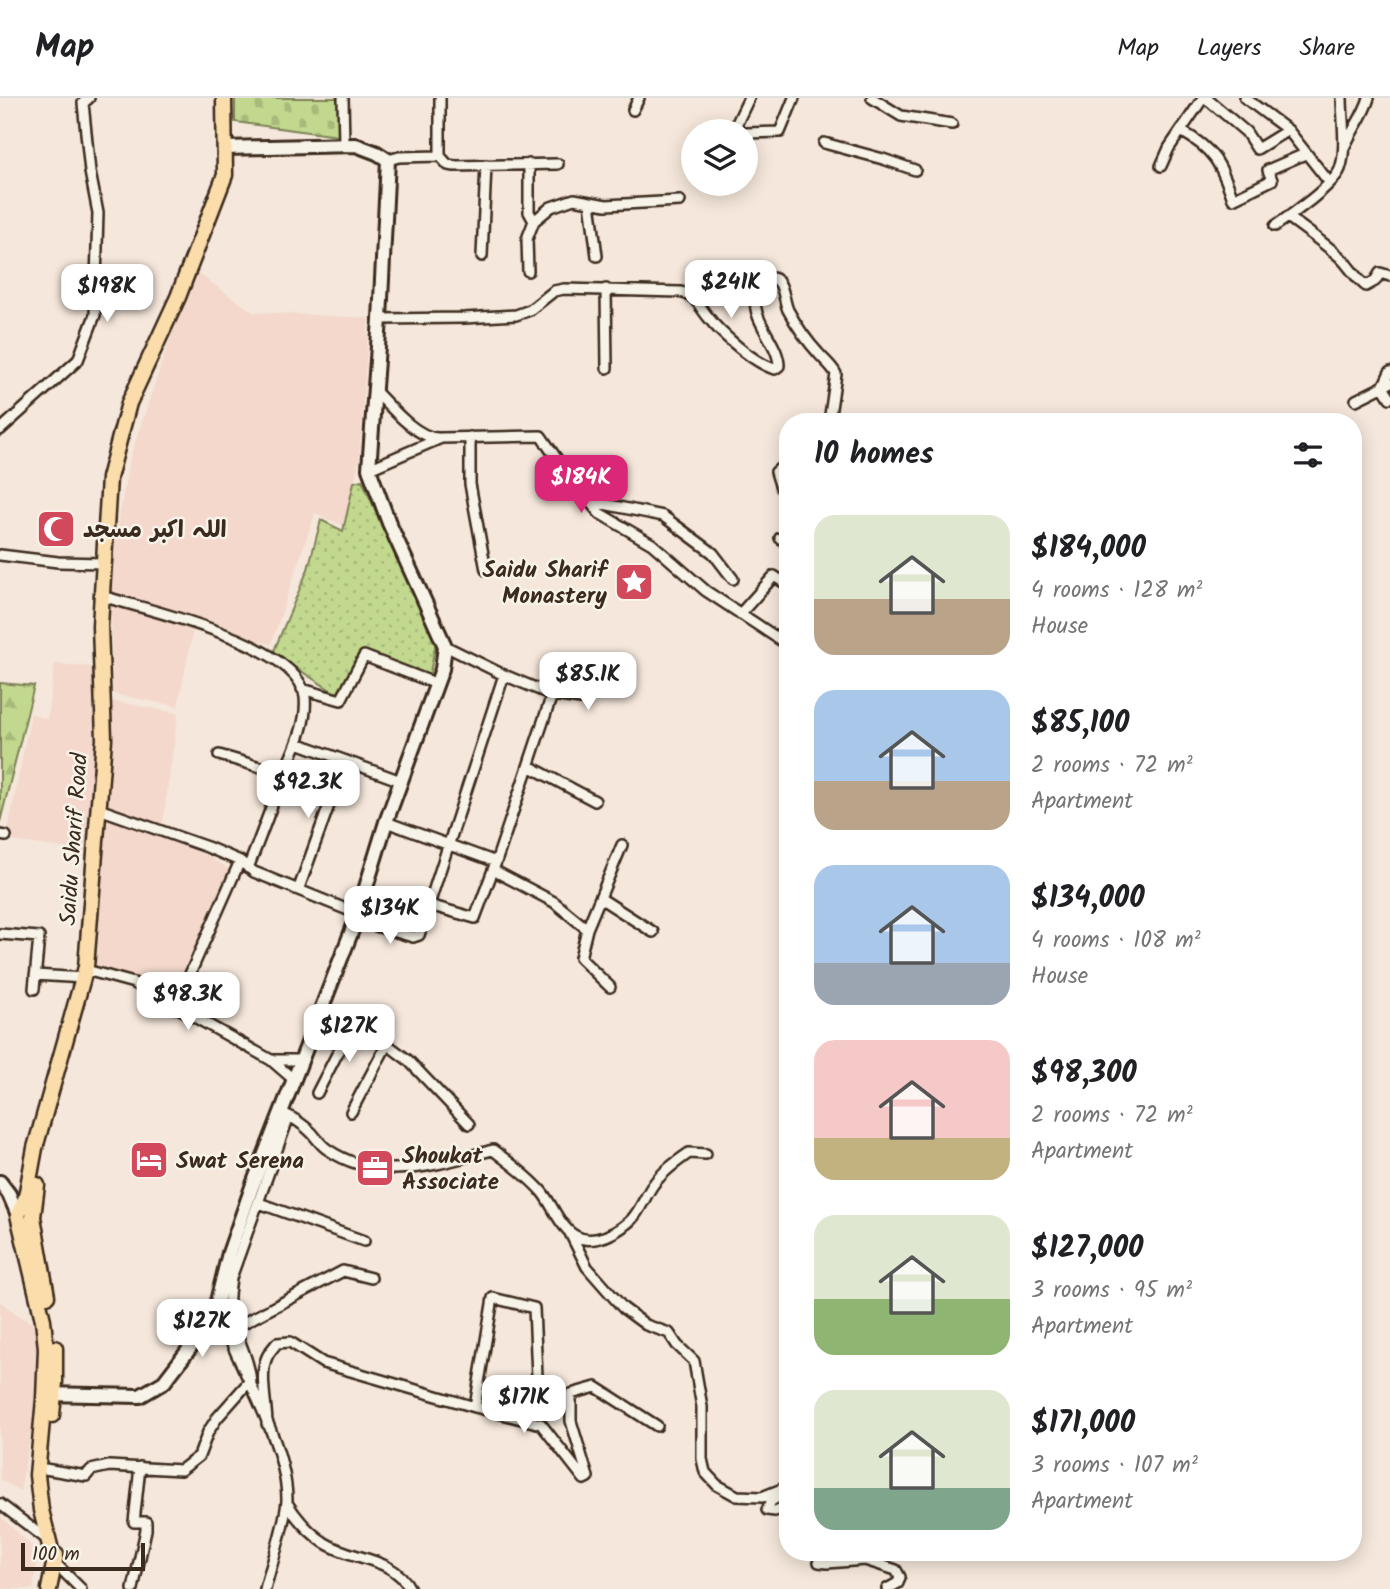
<!DOCTYPE html>
<html lang="en">
<head>
<meta charset="utf-8">
<style>
  body { margin:0; font-family:Kalam,"Playpen Sans Arabic",sans-serif; background:#f6f6f6; color:#202124; height:100vh; display:flex; flex-direction:column; font-size:26px; white-space:nowrap }
  * { box-sizing:border-box; margin:0 }
  p { font-size:23px; color:#757577 }
  .icon { flex:none; width:38px; height:38px; fill:none; stroke:currentColor; stroke-width:2; stroke-linecap:round; stroke-linejoin:round }
  .map { position:relative; flex:1; overflow:hidden }
  .panel { position:absolute; left:779px; top:315px; width:583px; height:1148px; display:flex; flex-direction:column; background:#fff; border-radius:28px; box-shadow:0 4px 18px #0003 }
  .panel>* { flex:none }
  .buttons { position:absolute; left:681px; top:21px; display:grid; gap:14px }
  .buttons a { display:grid; place-items:center; width:77px; height:77px; border-radius:50%; background:#fff; box-shadow:0 4px 18px #0003; font-size:35px }
  .scale { position:absolute; left:21px; bottom:18px; width:124px; box-sizing:border-box; padding-left:7px; border:4px solid #3b2a1e; border-top:0; font-size:19px; line-height:24px; white-space:nowrap; color:#3b2a1e; -webkit-text-stroke:5px #f7f3e8; paint-order:stroke }
  .price { position:absolute; translate:-50% -60px; padding:0 16px; border-radius:14px; background:#fff; color:#222; font-size:23px; line-height:46px; filter:drop-shadow(0 2px 4px #0008) }
  .price::after { content:''; position:absolute; left:50%; top:42px; width:21px; height:16px; margin-left:-10px; background:inherit; clip-path:polygon(0 0,100% 0,50% 100%) }
  .price.current { background:#db2777; color:#fff }
  ul { padding:0; list-style:none }
  li { display:flex; align-items:center; gap:21px; height:175px; padding:0 35px }
  li span { display:grid; place-items:center; flex:none; width:196px; height:140px; border-radius:21px; color:#555 }
  li>.icon { margin-inline-start:auto }
  span .icon { width:84px; height:84px; fill:#fffc; stroke-width:1 }
  li b { font-size:30px }
  h2 { display:flex; justify-content:space-between; align-items:center; height:84px; padding:0 35px; font-size:30px }
  header { display:flex; align-items:center; gap:42px; box-sizing:border-box; height:98px; padding:0 35px; background:#fff; border-bottom:2px solid #e0e0e0 }
  header strong { font-size:33px }
  nav { display:flex; gap:38px; margin-inline-start:auto; font-size:24px }
  .map>svg:first-child { display:block }
  .built { fill:#f3d8cb }
  .forest { fill:url(#forest-firs); stroke:#7e8156; stroke-width:2 }
  .cemetery { fill:url(#cemetery-stones); stroke:#7e8156; stroke-width:2 }
  .park { fill:url(#park-dots); stroke:#7e8156; stroke-width:2 }
  .lines { fill:none; stroke-linecap:round; stroke-linejoin:round }
  .street-casing { stroke:#3b2a1e; stroke-width:14 }
  .secondary-casing { stroke:#3b2a1e; stroke-width:18 }
  .primary-casing { stroke:#3b2a1e; stroke-width:19 }
  .street { stroke:#f7f3e8; stroke-width:9 }
  .secondary { stroke:#f7f3e8; stroke-width:12 }
  .primary { stroke:#fbddab; stroke-width:14 }
  .labels { text-anchor:middle; stroke-width:5; stroke-linejoin:round; paint-order:stroke }
  .poi-label { font-size:23px; font-weight:bold; fill:#3b2a1e; stroke:#f7f3e8; text-anchor:start }
  .street-label { font-size:23px; fill:#3b2a1e; stroke:#f7f3e8 }
</style>
</head>
<body>
<header>
<strong>Map</strong>
<nav><a>Map</a><a>Layers</a><a>Share</a></nav>
</header>
<div class="map">
<svg width="1390" height="1491" viewBox="0 0 1390 1491">
  <defs>
    <pattern id="forest-firs" width="22" height="20" patternUnits="userSpaceOnUse" patternTransform="scale(1.75)"><rect width="22" height="20" fill="#c1d88e"/><path d="M5 1l3.5 6h-7zM16 11l3.5 6h-7z" fill="#a7ba7a"/></pattern>
    <pattern id="cemetery-stones" width="16" height="16" patternUnits="userSpaceOnUse" patternTransform="scale(1.75)"><rect width="16" height="16" fill="#c1d88e"/><path d="M2 7V4a2 2 0 0 1 4 0v3zM10 15v-3a2 2 0 0 1 4 0v3z" fill="#a7ba7a"/></pattern>
    <pattern id="park-dots" width="8" height="8" patternUnits="userSpaceOnUse" patternTransform="scale(1.75)"><rect width="8" height="8" fill="#c1d88e"/><path d="M2 2h.1M6 6h.1" fill="none" stroke="#a7ba7a" stroke-width="1.8" stroke-linecap="round"/></pattern>
  </defs>
  <rect width="100%" height="100%" fill="#f5e7db"/>
  <filter id="ink" filterUnits="userSpaceOnUse"><feTurbulence type="fractalNoise" baseFrequency=".0143" numOctaves="2"/><feDisplacementMap in="SourceGraphic" scale="14" xChannelSelector="R" yChannelSelector="G"/><feConvolveMatrix kernelMatrix="1 2 1 2 8 2 1 2 1" color-interpolation-filters="sRGB"/></filter>
  <g filter="url(#ink)">
    <path class="built" d="M193 172 253 214 369 220 359 362 344 428 315 415 271 546 194 528 178 608 113 596 110 472 129 363Z
      M55 566 92 569 95 650 86 753 6 742 31 615 47 622Z
      M111 603 178 615 162 730 232 773 182 895 93 869Z
      M0 1204 22 1220 38 1227 36 1305 20 1393 0 1381Z
      M0 1418 38 1454 33 1491H0Z"/>
    <path class="forest" d="M0 585 34 588 0 724Z"/>
    <path class="cemetery" d="M235 0H339L338 38 235 24Z"/>
    <path class="park" d="M362 382 391 448 437 539 429 580 363 553 340 598 273 555 308 471 321 422 343 433 354 384Z"/>
    <g class="lines">
      <g class="street-casing">
        <path id="street" d="M343 0 344 46
          M440 0V58L448 67 455 68 558 66
          M872 0 901 18 952 26
          M1206 0 1246 34 1257 51 1288 32
          M1245 0 1288 32 1329 84
          M633 12 639 0
          M739 33 736 27 749 0
          M1181 33C1214 51 1221 66 1233 101L1272 82 1268 72 1305 56
          M746 35 780 34 794 0
          M824 45 883 61 915 72
          M1345 48C1352 32 1364 17 1369 0
          M388 62 399 59 440 58
          M529 66V114L534 123
          M1161 68 1169 50 1203 0
          M590 104 597 158
          M1288 119C1306 132 1324 145 1341 160 1350 169 1356 181 1366 188L1375 183 1380 175 1390 178
          M1275 128C1290 118 1334 87 1340 71 1347 53 1342 19 1342 0
          M482 158 486 67
          M528 173 527 141 534 123 551 109 574 101 606 107 680 103
          M606 191 607 270
          M380 221 464 220 516 217 530 212 554 193 564 191 680 194C696 197 698 207 708 219 720 235 755 266 775 271L779 268C779 243 746 219 758 193 760 188 762 183 767 181 784 175 783 202 788 212 796 227 808 244 819 256 825 263 832 268 836 276L829 324
          M1390 274 1383 289 1390 300
          M374 292C389 307 416 340 438 340
          M1356 302 1390 285
          M0 332 78 262 95 217 98 115 90 74 83 5 89 0
          M470 339V386L486 472
          M788 364 776 374 781 390 788 398
          M369 371 441 340 541 338 568 377 599 415 652 446 706 493 788 547
          M589 403 663 418 713 455 733 481
          M780 440 788 446
          M0 457 58 464 104 465
          M102 498C147 512 299 545 305 599 308 627 292 655 282 680 271 710 260 740 248 770
          M740 516 774 478 788 487
          M445 548 504 577 552 597 581 601 599 577
          M302 591 341 602 364 558 437 586
          M297 645 401 683
          M219 657 284 676
          M529 668 595 703
          M99 711 207 749 240 763 254 774 358 816
          M386 724 496 764
          M0 737 6 738
          M493 772 554 804 587 831
          M299 790 345 663
          M600 800 653 834
          M429 807 475 820 496 764 552 597
          M356 822 413 839 419 837 504 577
          M0 836 39 839 34 891
          M86 872 134 885 271 962 293 981
          M35 877 84 880
          M610 889 580 860 587 831 622 747
          M175 910 240 763
          M323 912 360 926 408 962 469 1026
          M271 962H302
          M317 995 354 923
          M281 1014C292 1019 303 1026 312 1035 317 1041 321 1047 327 1051 379 1087 437 1066 493 1052 510 1065 527 1077 542 1094 551 1105 556 1119 565 1129 583 1152 612 1139 630 1123 640 1114 645 1098 653 1087 662 1074 676 1064 689 1055L706 1056
          M351 1014 386 948
          M259 1105 364 1143
          M570 1135 587 1169 623 1210 646 1227 669 1235 677 1247 694 1263 702 1309V1361L705 1374 717 1387 737 1398 762 1399 782 1391V1397L771 1403 767 1412 775 1413 788 1408
          M213 1220 225 1230C245 1279 287 1349 287 1402 286 1424 271 1467 265 1491
          M234 1230 343 1173 371 1180
          M251 1288C251 1260 233 1236 229 1208 228 1199 230 1189 231 1180L289 1018
          M475 1309 493 1200 534 1210 537 1278
          M267 1326C267 1308 259 1275 267 1259 269 1254 274 1249 277 1245L290 1244 323 1265 475 1309 541 1326 584 1381 588 1379 571 1323V1296L596 1289 657 1328
          M45 1371 86 1378 91 1372 109 1368 181 1372 199 1358 208 1334 217 1320 248 1285
          M287 1405C297 1421 308 1434 325 1445 352 1462 394 1459 410 1491
          M0 1406 49 1443
          M818 1454 819 1464 827 1465 865 1462 896 1472 900 1479 898 1485 887 1491
          M54 1464 81 1491
          M133 1491 146 1432V1424H134L140 1369"/>
      </g>
      <g class="secondary-casing">
        <path id="secondary" d="M0 1084 9 1096 18 1117
          M45 1296 140 1298 164 1284 213 1220 229 1155 252 1089 356 822 386 724 442 571 445 548 389 425 369 371 380 221 388 62 377 55 356 47 225 50"/>
      </g>
      <g class="primary-casing">
        <path id="primary" d="M37 1087 33 1119 47 1198
          M52 1317 55 1284V1250
          M54 1464 41 1412 37 1377 44 1301 46 1250 43 1222 18 1117 26 1099 35 1050 86 869 104 641 100 528 109 380 129 305 178 199 225 77 224 0
          M49 1491 56 1457"/>
      </g>
      <use href="#street" class="street"/>
      <use href="#secondary" class="secondary"/>
      <use href="#primary" class="primary"/>
    </g>
  </g>
  <defs>
    <g id="mosque-square" transform="scale(2.0125)"><rect x="-9" y="-9" width="18" height="18" rx="4" fill="#d1495b" stroke="#f7f3e8"/><path d="M3.5-4.9A6 6 0 1 0 3.5 4.9A5 5 0 1 1 3.5-4.9Z" fill="#fff"/></g>
    <g id="sight-square" transform="scale(2.0125)"><rect x="-9" y="-9" width="18" height="18" rx="4" fill="#d1495b" stroke="#f7f3e8"/><path d="M0-6L1.8-2.2L6-1.7L2.9 1.2L3.7 5.4L0 3.3L-3.7 5.4L-2.9 1.2L-6-1.7L-1.8-2.2Z" fill="#fff"/></g>
    <g id="hotel-square" transform="scale(2.0125)"><rect x="-9" y="-9" width="18" height="18" rx="4" fill="#d1495b" stroke="#f7f3e8"/><path d="M-6-4.5h1.5V1H6V5H4.5V3h-9V5H-6ZM-4 0a1.8 1.8 0 1 1 3.6 0ZM.5 0V-2.5h3Q6-2.5 6 0Z" fill="#fff"/></g>
    <g id="office-square" transform="scale(2.0125)"><rect x="-9" y="-9" width="18" height="18" rx="4" fill="#d1495b" stroke="#f7f3e8"/><path d="M-6-3h4V-5.5h4V-3h4V5H-6ZM-1-4.5V-3h2v-1.5ZM-6 0V1H6V0Z" fill="#fff"/></g>
  </defs>
  <g fill-rule="evenodd">
    <use href="#mosque-square" x="56" y="431"/>
    <use href="#sight-square" x="634" y="484"/>
    <use href="#hotel-square" x="149" y="1062"/>
    <use href="#office-square" x="375" y="1070"/>
  </g>
  <g class="labels">
    <g class="poi-label">
      <text x="83" y="439">اللہ اکبر مسجد</text>
      <text x="607" y="479" text-anchor="end">Saidu Sharif<tspan x="607" dy="26">Monastery</tspan></text>
      <text x="402" y="1065">Shoukat<tspan x="402" dy="26">Associate</tspan></text>
      <text x="176" y="1070">Swat Serena</text>
    </g>
    <g class="street-label">
      <text transform="translate(73 741) rotate(-86)" y="8">Saidu Sharif Road</text>
    </g>
  </g>
</svg>
<div class="buttons">
<a><svg class="icon" aria-label="layers" viewBox="0 0 24 24"><path d="M12 4l9 5-9 5-9-5zM3 14l9 5 9-5"/></svg></a>
</div>
<div class="scale">100 m</div>
<b class="price" style="left:731px;top:222px">$241K</b>
<b class="price" style="left:107px;top:226px">$198K</b>
<b class="price current" style="left:581px;top:417px">$184K</b>
<b class="price" style="left:588px;top:614px">$85.1K</b>
<b class="price" style="left:308px;top:722px">$92.3K</b>
<b class="price" style="left:390px;top:848px">$134K</b>
<b class="price" style="left:188px;top:934px">$98.3K</b>
<b class="price" style="left:349px;top:966px">$127K</b>
<b class="price" style="left:202px;top:1261px">$127K</b>
<b class="price" style="left:524px;top:1337px">$171K</b>
<section class="panel">
<h2>10 homes<svg class="icon" aria-label="filters" viewBox="0 0 24 24"><path d="M4 7h16M4 17h16"/><circle cx="9" cy="7" r="2"/><circle cx="15" cy="17" r="2"/></svg></h2>
<ul>
<li><span style="background:linear-gradient(#dfe7d0 60%,#b9a48a 0)"><svg class="icon" aria-label="home" viewBox="0 0 24 24"><path d="M3 11l9-7 9 7M6 9v11h12V9"/></svg></span><div><b>$184,000</b><p>4 rooms · 128 m²</p><p>House</p></div></li>
<li><span style="background:linear-gradient(#a9c7e8 65%,#b9a48a 0)"><svg class="icon" aria-label="home" viewBox="0 0 24 24"><path d="M3 11l9-7 9 7M6 9v11h12V9"/></svg></span><div><b>$85,100</b><p>2 rooms · 72 m²</p><p>Apartment</p></div></li>
<li><span style="background:linear-gradient(#a9c7e8 70%,#9aa5b1 0)"><svg class="icon" aria-label="home" viewBox="0 0 24 24"><path d="M3 11l9-7 9 7M6 9v11h12V9"/></svg></span><div><b>$134,000</b><p>4 rooms · 108 m²</p><p>House</p></div></li>
<li><span style="background:linear-gradient(#f6c9c9 70%,#c2b280 0)"><svg class="icon" aria-label="home" viewBox="0 0 24 24"><path d="M3 11l9-7 9 7M6 9v11h12V9"/></svg></span><div><b>$98,300</b><p>2 rooms · 72 m²</p><p>Apartment</p></div></li>
<li><span style="background:linear-gradient(#dfe7d0 60%,#8fb573 0)"><svg class="icon" aria-label="home" viewBox="0 0 24 24"><path d="M3 11l9-7 9 7M6 9v11h12V9"/></svg></span><div><b>$127,000</b><p>3 rooms · 95 m²</p><p>Apartment</p></div></li>
<li><span style="background:linear-gradient(#dfe7d0 70%,#7fa58c 0)"><svg class="icon" aria-label="home" viewBox="0 0 24 24"><path d="M3 11l9-7 9 7M6 9v11h12V9"/></svg></span><div><b>$171,000</b><p>3 rooms · 107 m²</p><p>Apartment</p></div></li>
</ul>
</section>
</div>
</body>
</html>
